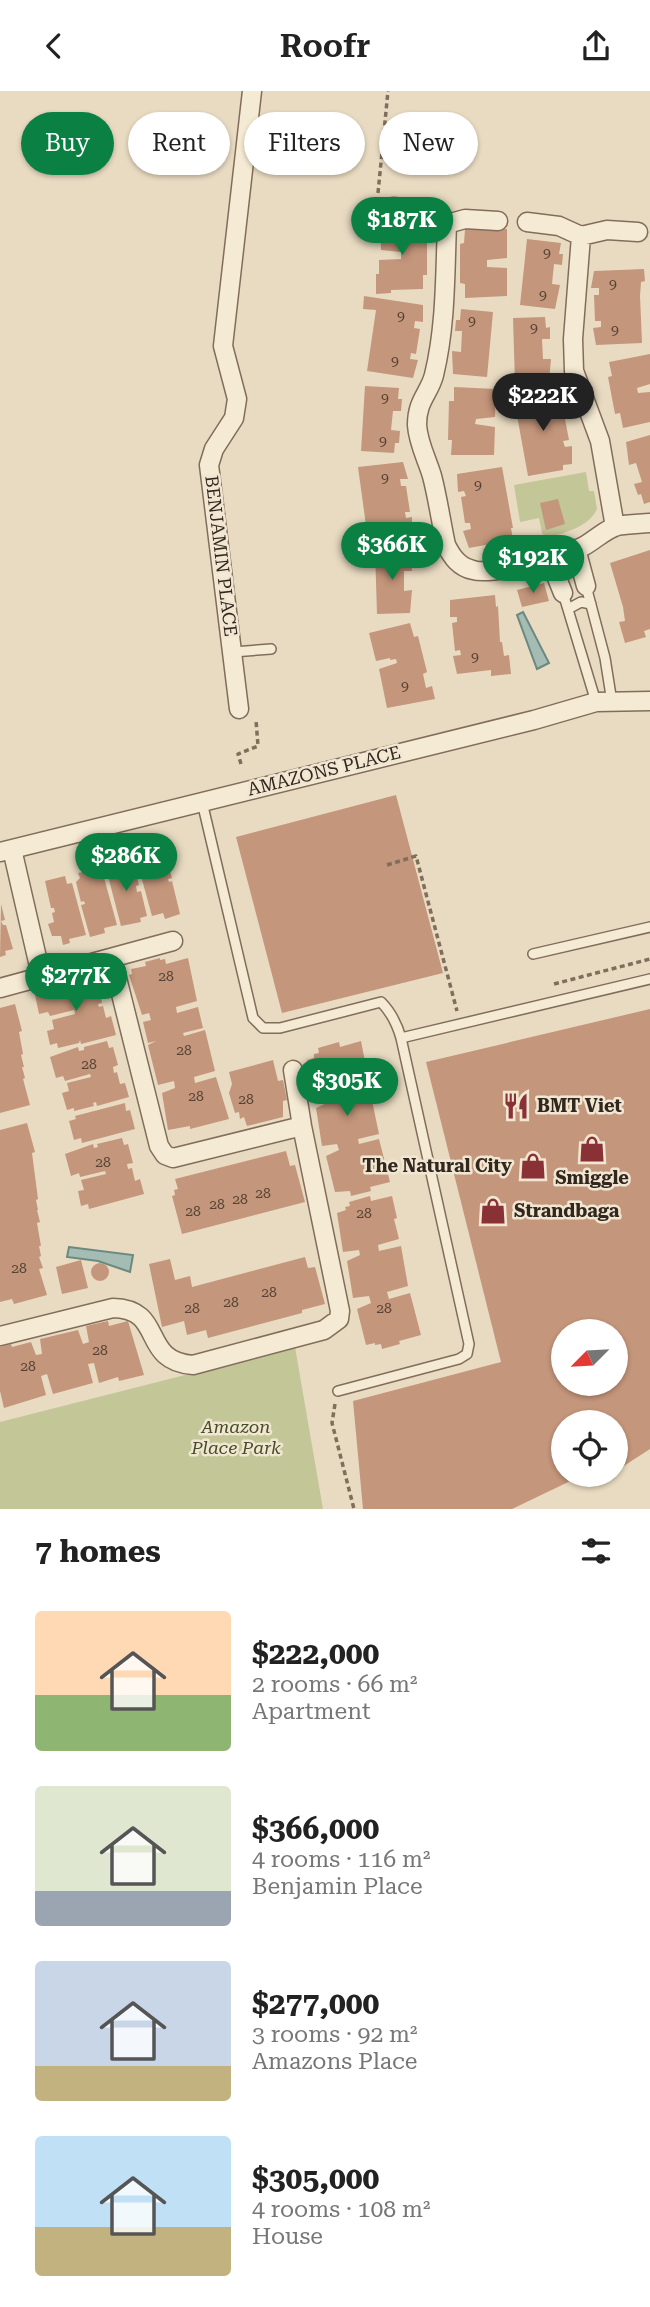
<!DOCTYPE html>
<html lang="en">
<head>
<meta charset="utf-8">
<style>
  body { margin:0; font-family:"Roboto Serif",serif; background:#f2f2f2; color:#222; height:100vh; display:flex; flex-direction:column; font-size:26px; white-space:nowrap }
  * { box-sizing:border-box; margin:0 }
  p { font-size:23px; color:#767676 }
  .icon { flex:none; width:38px; height:38px; fill:none; stroke:currentColor; stroke-width:2; stroke-linecap:round; stroke-linejoin:round }
  .map { position:relative; height:1418px; overflow:hidden }
  .drawer { display:flex; flex-direction:column; background:#fff; flex:1 }
  .drawer>* { flex:none }
  .top-card { position:absolute; left:21px; top:21px; width:609px; height:63px; display:flex; gap:14px }
  .needle { width:46px; rotate:246deg }
  .fabs { position:absolute; left:551px; top:1228px; display:grid; gap:14px }
  .fabs a { display:grid; place-items:center; width:77px; height:77px; border-radius:50%; background:#fff; box-shadow:0 2px 5px #0004; font-size:35px }
  .price { position:absolute; translate:-50% -60px; padding:0 16px; border-radius:24px; background:#0b8043; color:#fff; font-size:23px; line-height:46px; filter:drop-shadow(0 2px 4px #0008) }
  .price::after { content:''; position:absolute; left:50%; top:42px; width:21px; height:16px; margin-left:-10px; background:inherit; clip-path:polygon(0 0,100% 0,50% 100%) }
  .price.active { background:#222; color:#fff }
  ul { padding:0; list-style:none }
  li { display:flex; align-items:center; gap:21px; height:175px; padding:0 35px }
  li span { display:grid; place-items:center; flex:none; width:196px; height:140px; border-radius:7px; color:#555 }
  li>.icon { margin-inline-start:auto }
  span .icon { width:84px; height:84px; fill:#fffc; stroke-width:1 }
  li b { font-size:30px }
  h2 { display:flex; justify-content:space-between; align-items:center; height:84px; padding:0 35px; font-size:30px }
  .tag { padding:0 24px; border-radius:32px; background:#fff; box-shadow:0 2px 5px #0004; font-size:24px; line-height:63px }
  .tag.active { background:#0b8043; color:#fff }
  header { display:flex; justify-content:space-between; align-items:center; height:91px; padding:0 35px; background:#fff; font-size:32px; font-weight:600 }
  .map>svg:first-child { display:block }
  .green { fill:#c3c697 }
  .water { fill:#a4bcb4; stroke:#6c8980; stroke-width:2 }
  .building { fill:#c4967b; fill-rule:evenodd }
  .lines { fill:none; stroke-linecap:round; stroke-linejoin:round }
  .service-casing { stroke:#816d5b; stroke-width:12 }
  .minor-casing { stroke:#816d5b; stroke-width:21 }
  .path { stroke:#816d5b; stroke-width:3.5; stroke-dasharray:5 3.5; stroke-linecap:butt }
  .service { stroke:#f5ead4; stroke-width:9 }
  .minor { stroke:#f5ead4; stroke-width:18 }
  .labels { text-anchor:middle; stroke-width:5; stroke-linejoin:round; paint-order:stroke }
  .number-label { font-size:14px; fill:#564335 }
  .street-label { font-size:18px; fill:#32271e; stroke:#f1e6d1 }
  .poi-label { font-size:18px; font-weight:bold; fill:#32271e; stroke:#f1e6d1; text-anchor:start }
  .park-label { font-size:18px; font-style:italic; fill:#454d26; stroke:#f1e6d1 }
</style>
</head>
<body>
<header><svg class="icon" aria-label="back" viewBox="0 0 24 24"><path d="M15 5l-7 7 7 7"/></svg>Roofr<svg class="icon" aria-label="share" viewBox="0 0 24 24"><path d="M12 15V3M7 8l5-5 5 5M5 13v7h14v-7"/></svg></header>
<div class="map">
<svg width="650" height="1418" viewBox="0 0 650 1418">
  <rect width="100%" height="100%" fill="#e9dbc2"/>
  <path class="green" d="M586 381 589 400H594L597 418C589 436 564 442 546 447L542 442 539 427 520 431 514 394Z
    M295 1256 323 1418H0V1331Z"/>
  <path class="water" d="M523 521 549 572 537 578 517 524Z
    M69 1156 133 1164 130 1181 98 1170 67 1166Z"/>
  <path class="building" d="M380 131H421L422 145H427V184H423V198L391 199V202L376 203V183H379V169L401 168V161L381 159Z
    M465 138H507V167L487 169V176L507 177V205L465 207V193L460 192V153L464 152Z
    M527 148 561 152 559 163H563L562 174 554 173 552 193 560 194 555 218 520 214Z
    M644 178 645 190 641 191 640 205 642 252 596 254 593 237 601 236V230H595L594 204H599V197H591L594 180Z
    M364 205 423 214V231L415 230 414 237 420 238 416 263 411 262 410 268 418 269 413 287 367 280 376 219 363 218Z
    M461 218 493 221 487 286 453 283 452 260 461 261 462 240H455L456 229H460Z
    M545 226 546 237 550 236V248H542L543 268H551L549 291 515 292 513 227Z
    M650 263V293L637 297 638 302 650 301V331L623 337 620 322 615 323 608 286 612 285 609 271Z
    M365 295 399 297 398 308H402L401 320H393L391 339 400 340 399 352H395L394 362 361 360Z
    M454 296 496 298 495 326 476 328 475 333 495 336 494 364H451L452 349H448L449 310H454Z
    M560 300 565 316 557 317 558 324 564 323 569 349 563 350 565 356 572 355V373L563 374V379L528 385 514 308Z
    M650 344V411L644 413 641 403 638 404 634 393 642 391 636 372 629 374 626 351Z
    M403 371 408 388H400L401 395H406L410 421H405L406 427 412 426V444L368 449 358 376Z
    M502 376 513 437H511L513 449 469 457 463 440 471 438 470 432H465L461 406 466 405 464 400 458 401 457 383Z
    M558 408 565 433 546 439 540 412Z
    M407 458 408 468H411L412 480H404V500L412 499 410 522 377 523 375 459Z
    M650 459V538L644 540 646 546 625 552 619 531 625 530 623 516 610 472Z
    M544 492 549 510 522 516 517 499Z
    M495 504 496 516 498 515 500 551H502L504 565 509 564 511 583 491 585V579L457 583 453 565 461 564 460 559 455 560 452 532 457 531V526H450V509Z
    M410 532 414 546 418 545 427 581 423 583 426 597 432 595 435 608 387 617 379 578 397 572 396 568 390 569V567L376 570 369 542Z
    M396 704 443 882 282 922 236 746Z
    M160 761 162 769 166 768 172 787 168 788 169 791 172 790 180 823 165 828 163 822 152 825 138 774 147 772 146 765Z
    M129 767 131 775 134 774 139 794 136 795 137 801 141 800 147 825 140 827 141 831 121 835 107 781 111 780 110 772Z
    M93 779 95 786 103 783 117 834 104 837 105 842 90 846 81 814 85 813 84 810 81 811 76 791 80 787 78 782Z
    M65 785 67 793 72 792 86 844 69 848 70 852 63 854 61 845H52L48 833 54 831 52 822 55 821 54 817H51L45 790Z
    M1 813 5 829 1 830 3 834H6L13 858 5 860 6 864 0 866Z
    M160 867V869L165 868 166 873 188 867 197 910 176 916 177 922 198 916 203 937 183 942 184 945 205 939 215 980 194 986 195 992 216 986 229 1028 190 1038V1035L168 1039 162 1002 175 997 174 990 158 994 148 954 156 950 148 952 143 931 151 929 149 922 142 924 129 884 132 883 131 878 146 875 145 871Z
    M92 886 94 893 98 892 102 912 98 913 99 916 103 915 106 927 111 925 116 944 81 953 80 949 79 952 58 957 57 952 50 954 47 940 54 938 52 929 75 923 74 919 50 925 48 921 39 923 35 904 43 901V899L62 894 63 897 69 896 68 892Z
    M15 913 22 940 19 941 23 963 21 964 24 976H22L25 987 23 988 30 1014 0 1022V917Z
    M650 918V1358L616 1380V1332H564V1384H583L512 1418H363L353 1310 501 1271 426 971ZM564 1241H616V1293H564Z
    M107 950 109 957 113 956 118 974 113 976 114 982 117 981 120 993 125 992 129 1006 97 1015 96 1011 93 1012 94 1015 74 1020V1017L67 1019 62 1002 69 1000 67 992 91 986 90 983 65 990 63 985 56 987 50 966 78 956 79 960 84 959V956Z
    M361 950 370 996 349 1001 351 1005 370 1000 379 1043 358 1048 359 1053 379 1048 390 1091 370 1096 371 1100 351 1105 350 1100 335 1101 326 1065 339 1059 337 1053 322 1055 316 1017 329 1011 328 1006 313 1008 307 969 314 967V963L319 962 318 957 339 951 340 956Z
    M273 969 278 990 283 989 287 1009 283 1010V1026L247 1035 244 1026 240 1028 239 1021 235 1022 229 1002 232 993 229 981Z
    M125 1012 126 1020 130 1019 135 1038 82 1052 81 1047 74 1049 69 1030 76 1028 75 1025Z
    M27 1032 35 1061 32 1062 38 1108 36 1109 38 1119H37L40 1131 37 1132 41 1155H39L41 1165 39 1166 43 1177 39 1178 47 1204 14 1213 12 1208 0 1211V1039Z
    M122 1047 124 1054 128 1053 133 1072 127 1073 128 1078 132 1077 135 1090 140 1088 144 1103 89 1118 88 1113 81 1115 78 1100 84 1099 81 1089 106 1083 105 1080 80 1086 79 1082 71 1085 65 1063 93 1053 94 1057 98 1056 97 1053Z
    M286 1060 290 1075 295 1074 305 1111 182 1143 172 1105 175 1104 174 1099 178 1098 175 1088Z
    M370 1105 371 1110 392 1105 397 1127 394 1128 399 1148 378 1154 379 1160 401 1155 408 1195 387 1201 389 1208 410 1202 421 1244 399 1250 400 1253 382 1258 381 1253 375 1254V1252L366 1254 357 1218 371 1212 369 1205 353 1207 347 1170 360 1164 359 1159 343 1161 337 1122 346 1119 345 1116 350 1115 349 1111Z
    M305 1166 308 1177 315 1176 325 1213 302 1219V1222L208 1247 206 1239 187 1244 184 1230 162 1236 149 1173 170 1168 175 1189 190 1185 192 1196Z
    M81 1169 88 1197 62 1203 56 1176Z
    M91 1181a9 9 0 1 1 18 0a9 9 0 1 1-18 0Z
    M108 1230 109 1235 128 1230 144 1284 119 1290 118 1286 99 1292 94 1272 88 1273 93 1292 53 1303 47 1283 41 1285 46 1304 4 1317 0 1300V1256L11 1253 12 1256 31 1251 36 1264 42 1263 40 1248 78 1239 83 1253 89 1251 86 1235Z"/>
  <g class="lines">
    <g class="service-casing">
      <path id="service" d="M586 495 605 567 612 611
        M563 502 596 611
        M568 518 581 511 591 513
        M233 561 271 558
        M202 711 253 927 263 937H280L381 911C392 922 397 933 401 947L469 1253 467 1263 459 1268 338 1300
        M533 863 650 836
        M401 947 650 888"/>
    </g>
    <g class="minor-casing">
      <path id="minor" d="M393 116C412 118 433 118 447 133L465 128 498 130
        M527 131 559 135 581 145 607 139 638 141
        M447 133C445 183 446 235 434 284 429 303 417 309 417 334 418 352 427 368 432 385 438 408 441 431 446 454 452 466 459 476 473 479 493 485 565 465 584 455 595 449 606 438 617 435 628 433 639 433 650 432
        M581 145 573 248 574 280 600 350 615 436
        M576 458 586 495
        M549 467 563 502
        M239 618 209 374 214 358 234 327 237 308 223 255 252 0
        M12 758 41 884
        M0 761 534 629 596 611 650 610
        M112 867 159 1055 165 1064 173 1067 302 1035
        M0 897 173 850
        M0 1245 113 1217C166 1218 139 1270 193 1274L324 1239 339 1228 340 1220 302 1035 293 979"/>
    </g>
    <path class="path" d="M378 102 388 0
      M241 673 238 663 258 655 256 629
      M387 774 416 765 457 920
      M554 893 650 868
      M335 1313 332 1332 354 1418"/>
    <use href="#service" class="service"/>
    <use href="#minor" class="minor"/>
  </g>
  <defs>
    <g id="restaurant-bare" transform="scale(2.1)"><path d="M-5-6h1v4h1v-4h1v4h1v-4h1v5L-1.5 .5V6h-2V.5L-5-1ZM5-6V6H3V1.5H1.5Q1.5-4 5-6Z" fill="#8a3136" stroke="#f1e6d1" stroke-width="2.5" paint-order="stroke"/></g>
    <g id="shop-bare" transform="scale(2.1)"><path d="M-5-2.5h2.3a2.7 3.5 0 0 1 5.4 0H5L5.5 6h-11ZM-1.5-2.5h3a1.5 2.3 0 0 0-3 0Z" fill="#8a3136" stroke="#f1e6d1" stroke-width="2.5" paint-order="stroke"/></g>
  </defs>
  <g fill-rule="evenodd">
    <use href="#restaurant-bare" x="516" y="1015"/>
    <use href="#shop-bare" x="592" y="1058"/>
    <use href="#shop-bare" x="533" y="1075"/>
    <use href="#shop-bare" x="493" y="1120"/>
  </g>
  <g class="labels">
    <g class="number-label">
      <text x="547" y="167">9</text>
      <text x="613" y="198">9</text>
      <text x="543" y="209">9</text>
      <text x="401" y="230">9</text>
      <text x="472" y="235">9</text>
      <text x="534" y="242">9</text>
      <text x="615" y="244">9</text>
      <text x="395" y="275">9</text>
      <text x="385" y="312">9</text>
      <text x="383" y="355">9</text>
      <text x="385" y="392">9</text>
      <text x="478" y="399">9</text>
      <text x="475" y="571">9</text>
      <text x="405" y="600">9</text>
      <text x="166" y="890">28</text>
      <text x="184" y="964">28</text>
      <text x="89" y="978">28</text>
      <text x="196" y="1010">28</text>
      <text x="246" y="1013">28</text>
      <text x="103" y="1076">28</text>
      <text x="263" y="1107">28</text>
      <text x="240" y="1113">28</text>
      <text x="217" y="1118">28</text>
      <text x="193" y="1125">28</text>
      <text x="364" y="1127">28</text>
      <text x="19" y="1182">28</text>
      <text x="269" y="1206">28</text>
      <text x="231" y="1216">28</text>
      <text x="192" y="1222">28</text>
      <text x="384" y="1222">28</text>
      <text x="100" y="1264">28</text>
      <text x="28" y="1280">28</text>
    </g>
    <g class="street-label">
      <text transform="translate(221 465) rotate(83)" y="6">BENJAMIN PLACE</text>
      <text transform="translate(324 680) rotate(-14)" y="6">AMAZONS PLACE</text>
    </g>
    <g class="poi-label">
      <text x="537" y="1021">BMT Viet</text>
      <text x="512" y="1081" text-anchor="end">The Natural City</text>
      <text x="592" y="1093" text-anchor="middle">Smiggle</text>
      <text x="514" y="1126">Strandbaga</text>
    </g>
    <g class="park-label">
      <text x="236" y="1342">Amazon<tspan x="236" dy="21">Place Park</tspan></text>
    </g>
  </g>
</svg>
<div class="fabs">
<a><svg class="needle" viewBox="-14 -14 28 28"><path d="M0-13l5 13h-10z" fill="#e53935"/><path d="M0 13l5-13h-10z" fill="#767676"/></svg></a>
<a><svg class="icon" aria-label="locate" viewBox="0 0 24 24"><circle cx="12" cy="12" r="6"/><path d="M12 2v4M12 18v4M2 12h4M18 12h4"/></svg></a>
</div>
<b class="price" style="left:402px;top:166px">$187K</b>
<b class="price active" style="left:543px;top:342px">$222K</b>
<b class="price" style="left:392px;top:491px">$366K</b>
<b class="price" style="left:533px;top:504px">$192K</b>
<b class="price" style="left:126px;top:802px">$286K</b>
<b class="price" style="left:76px;top:922px">$277K</b>
<b class="price" style="left:347px;top:1027px">$305K</b>
<div class="top-card">
<a class="tag active">Buy</a>
<a class="tag">Rent</a>
<a class="tag">Filters</a>
<a class="tag">New</a>
</div>
</div>
<section class="drawer">
<h2>7 homes<svg class="icon" aria-label="filters" viewBox="0 0 24 24"><path d="M4 7h16M4 17h16"/><circle cx="9" cy="7" r="2"/><circle cx="15" cy="17" r="2"/></svg></h2>
<ul>
<li><span style="background:linear-gradient(#ffd9b3 60%,#8fb573 0)"><svg class="icon" aria-label="home" viewBox="0 0 24 24"><path d="M3 11l9-7 9 7M6 9v11h12V9"/></svg></span><div><b>$222,000</b><p>2 rooms · 66 m²</p><p>Apartment</p></div></li>
<li><span style="background:linear-gradient(#dfe7d0 75%,#9aa5b1 0)"><svg class="icon" aria-label="home" viewBox="0 0 24 24"><path d="M3 11l9-7 9 7M6 9v11h12V9"/></svg></span><div><b>$366,000</b><p>4 rooms · 116 m²</p><p>Benjamin Place</p></div></li>
<li><span style="background:linear-gradient(#c9d6e8 75%,#c2b280 0)"><svg class="icon" aria-label="home" viewBox="0 0 24 24"><path d="M3 11l9-7 9 7M6 9v11h12V9"/></svg></span><div><b>$277,000</b><p>3 rooms · 92 m²</p><p>Amazons Place</p></div></li>
<li><span style="background:linear-gradient(#bfe0f5 65%,#c2b280 0)"><svg class="icon" aria-label="home" viewBox="0 0 24 24"><path d="M3 11l9-7 9 7M6 9v11h12V9"/></svg></span><div><b>$305,000</b><p>4 rooms · 108 m²</p><p>House</p></div></li>
</ul>
</section>
</body>
</html>
